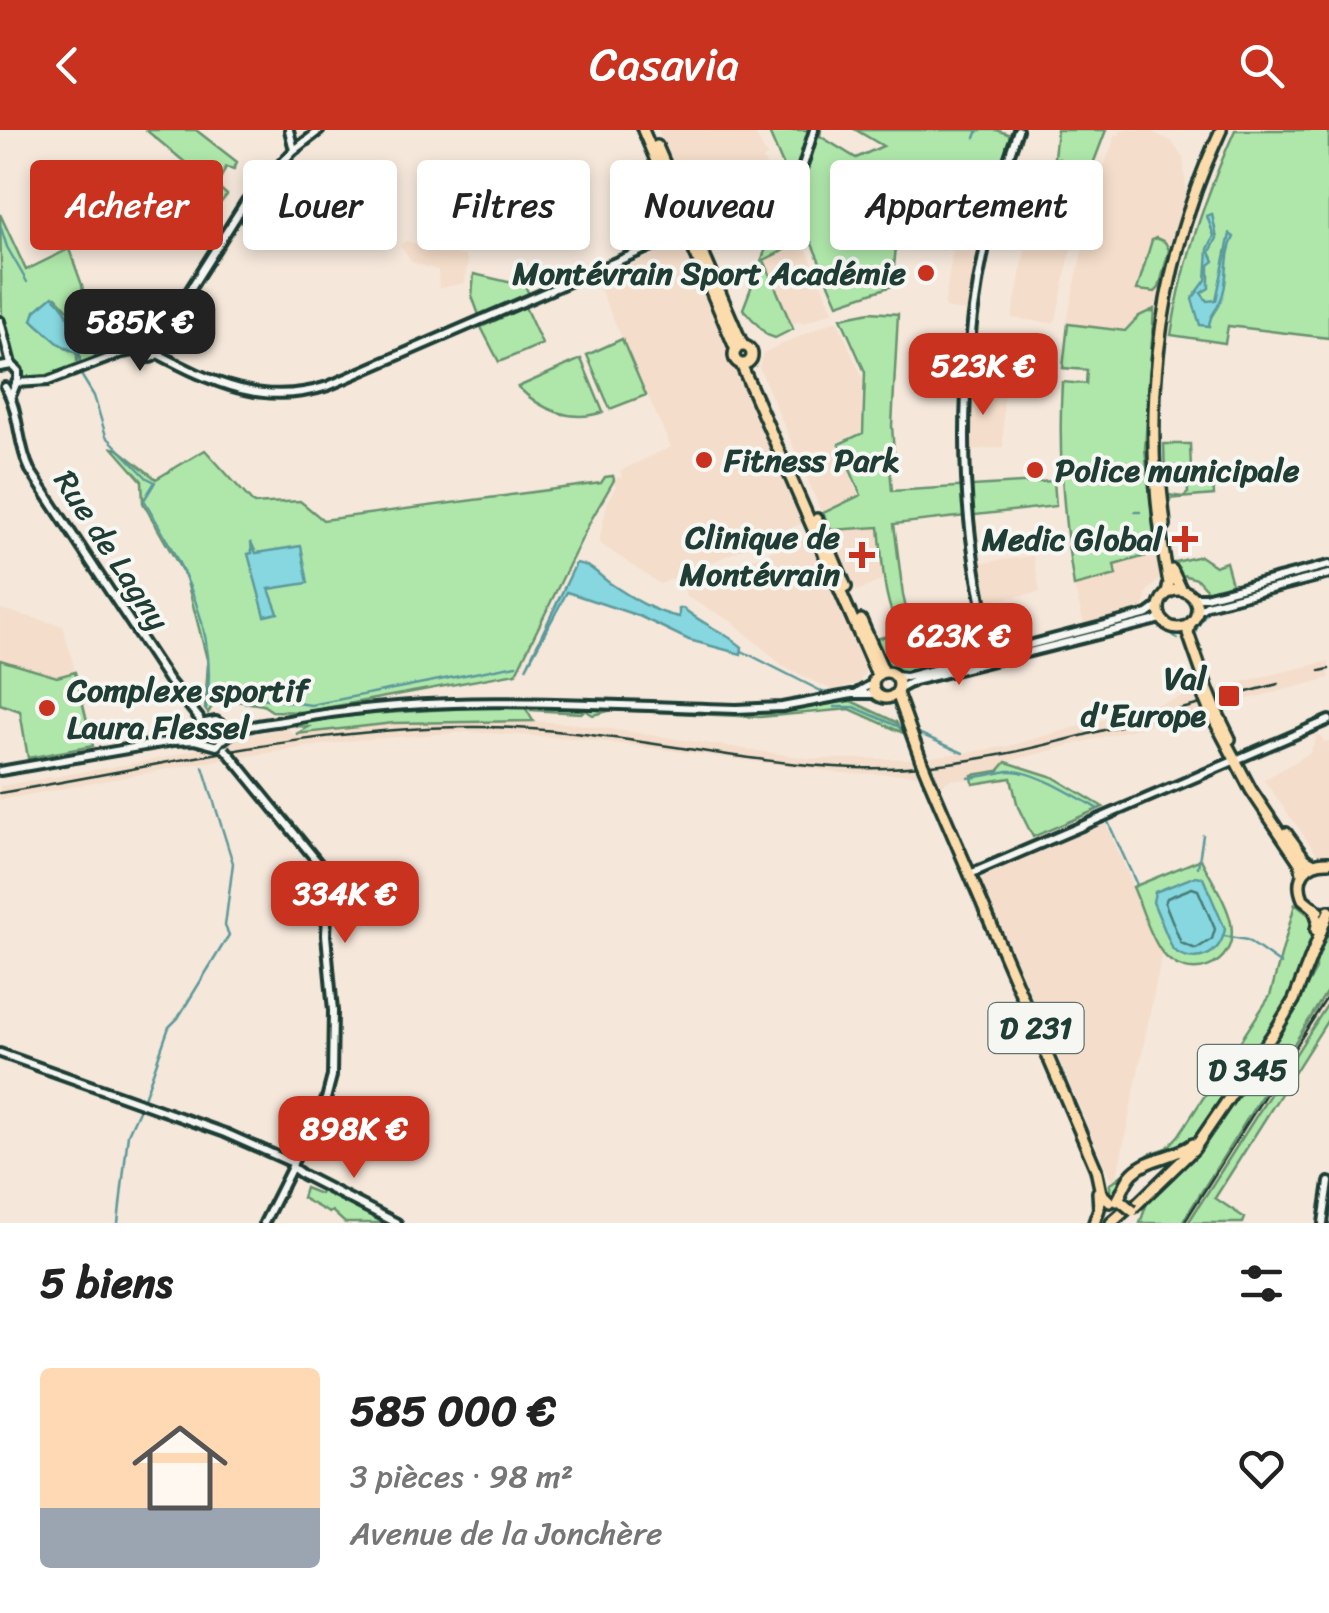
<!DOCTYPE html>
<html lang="fr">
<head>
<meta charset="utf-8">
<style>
  body { margin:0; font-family:Sriracha,sans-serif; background:#f2f2f2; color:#222; height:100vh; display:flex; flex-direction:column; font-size:38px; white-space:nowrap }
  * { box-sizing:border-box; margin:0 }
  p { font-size:32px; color:#767676 }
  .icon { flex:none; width:55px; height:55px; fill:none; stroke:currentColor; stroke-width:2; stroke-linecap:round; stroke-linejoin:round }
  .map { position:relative; height:1093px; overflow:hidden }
  .sheet { display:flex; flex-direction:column; background:#fff; flex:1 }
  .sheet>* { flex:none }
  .top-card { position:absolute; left:30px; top:30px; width:1270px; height:90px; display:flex; gap:20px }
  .price { position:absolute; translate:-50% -85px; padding:0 22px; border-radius:20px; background:#c8321e; color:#fff; font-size:32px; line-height:65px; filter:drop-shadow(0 2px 5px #0008) }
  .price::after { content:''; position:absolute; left:50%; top:60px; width:30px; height:22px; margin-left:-15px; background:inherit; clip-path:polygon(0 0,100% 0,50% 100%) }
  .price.selected { background:#222; color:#fff }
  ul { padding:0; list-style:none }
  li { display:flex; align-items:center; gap:30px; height:250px; padding:0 40px }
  li span { display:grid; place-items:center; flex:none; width:280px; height:200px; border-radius:10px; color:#555 }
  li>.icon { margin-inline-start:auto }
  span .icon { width:120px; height:120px; fill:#fffc; stroke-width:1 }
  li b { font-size:42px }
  h2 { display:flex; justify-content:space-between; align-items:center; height:120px; padding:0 40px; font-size:42px }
  .tag { padding:0 35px; border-radius:10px; background:#fff; box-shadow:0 5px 15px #0003; font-size:35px; line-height:90px }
  .tag.selected { background:#c8321e; color:#fff }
  header { display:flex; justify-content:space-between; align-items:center; height:130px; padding:0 40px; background:#c8321e; color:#fff; font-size:45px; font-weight:600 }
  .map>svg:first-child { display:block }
  .built { fill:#f4ddca }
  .green { fill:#afe7aa; stroke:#67926f; stroke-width:2.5 }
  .water { fill:#86d7df; stroke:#5d999b; stroke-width:2.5 }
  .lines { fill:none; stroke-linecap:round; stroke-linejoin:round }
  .shore { stroke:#487b78; stroke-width:2.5 }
  .stream { stroke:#5d999b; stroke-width:2.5 }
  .tertiary-casing { stroke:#1f3d34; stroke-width:14 }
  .secondary-casing { stroke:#1f3d34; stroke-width:14 }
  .primary-casing { stroke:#1f3d34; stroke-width:16 }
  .tertiary { stroke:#f6f6f2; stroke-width:6 }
  .secondary { stroke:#f6f6f2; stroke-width:6 }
  .primary { stroke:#fcdcac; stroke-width:9 }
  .rail { stroke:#1f3d34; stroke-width:2.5 }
  .tertiary-bridge-casing { stroke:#1f3d34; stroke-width:14; stroke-linecap:butt }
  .primary-bridge-casing { stroke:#1f3d34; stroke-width:16; stroke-linecap:butt }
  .tertiary-bridge { stroke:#f6f6f2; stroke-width:6 }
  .primary-bridge { stroke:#fcdcac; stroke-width:9 }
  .poi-dot { fill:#c8321e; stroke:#f6f6f2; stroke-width:4 }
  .labels { text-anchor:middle; stroke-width:8; stroke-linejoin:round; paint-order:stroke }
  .shield { fill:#f6f6f2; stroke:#60746d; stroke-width:2.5 }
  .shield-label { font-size:30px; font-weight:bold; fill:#1f3d34 }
  .poi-label { font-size:32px; font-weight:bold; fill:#1f3d34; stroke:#f6f6f2; text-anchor:end }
  .street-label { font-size:32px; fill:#1f3d34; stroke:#f6f6f2 }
</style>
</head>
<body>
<header><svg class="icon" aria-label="back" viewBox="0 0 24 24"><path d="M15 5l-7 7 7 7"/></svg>Casavia<svg class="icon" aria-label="search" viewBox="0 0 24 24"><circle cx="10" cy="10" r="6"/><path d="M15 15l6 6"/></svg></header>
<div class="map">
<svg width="1329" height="1093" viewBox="0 0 1329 1093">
  <rect width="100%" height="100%" fill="#f5e7da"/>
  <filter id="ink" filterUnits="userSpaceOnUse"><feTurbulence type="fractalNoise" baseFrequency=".01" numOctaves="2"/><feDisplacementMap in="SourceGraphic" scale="20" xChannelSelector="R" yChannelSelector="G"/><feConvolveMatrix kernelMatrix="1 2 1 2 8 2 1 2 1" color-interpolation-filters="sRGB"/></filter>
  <g filter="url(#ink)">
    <path class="built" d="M658 0H753L767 26 763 29 766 36 774 42 766 61 698 90Z
      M1121 0H1148L1171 11 1183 28 1186 63 1156 177 1139 186 1126 202 1068 194 1067 191 1095 62 1116 4 1119 5Z
      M1031 89 1075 100 1056 189 1053 193 1012 188Z
      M957 92 983 98 967 181 944 178Z
      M406 111 465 126 468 132 464 153 439 158 438 140 412 132 400 115Z
      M684 111 743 240 805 392 660 454 599 413 608 370 616 356 613 354 618 347 623 349 620 341 671 317 596 150Z
      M803 111 833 181 802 194 800 191 792 194 764 130Z
      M837 190 863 249 861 302 836 313 859 366 822 383 759 237 763 223Z
      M972 257 1003 259V317L971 320Z
      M879 396 885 449 857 461 831 400Z
      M806 406 812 409 867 537 859 553 832 560 783 536 733 492 687 467 684 459Z
      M1156 423 1161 448 1147 461 1143 479 1084 494 1074 456 1115 445 1114 435Z
      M1033 426 1040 462 987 472 980 433Z
      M0 479 63 496 75 542 57 547 0 530Z
      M1329 531V548L1322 550 1006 632 998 641 973 645V650L951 649 940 656 933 645 844 643 574 608 467 602 355 610 200 633 0 670V656L170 627 203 617 220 619 234 608 289 597 290 603 296 604 394 593 533 591 576 594 813 629H917L1006 617 1208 560Z
      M1314 604 1322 607 1324 612 1329 611V724H1317L1264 650 1310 623 1316 609Z
      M1106 694 1162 823 1116 1051 1110 1048 980 747Z
      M1329 844V888L1266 990 1199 1093H1170Z"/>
    <path class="green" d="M146 0H196L237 32 234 39 226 37 217 56 227 65 214 81 199 69 210 53Z
      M768 0H812L798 43 790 51Z
      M818 0H821L820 6 856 28 883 16 856 0H997L1013 6 993 62 918 47 900 78 892 156 838 174 790 63 805 45Z
      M1057 0H1106L1090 42 1054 27Z
      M1235 0H1329V208L1228 196 1225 213 1171 205C1182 133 1205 67 1235 0Z
      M921 66 951 72 942 118 912 112Z
      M785 68 803 111 764 130 793 199 775 208 767 205 743 179Z
      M0 84 26 140 69 119 82 155 93 207 96 211 103 208 109 218 94 223 96 230 80 236 79 204 72 198 69 181 56 167 42 175 32 190 65 218 77 223V236L48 250 23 248 20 236 12 229 2 192Z
      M1156 108 1165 112 1169 120 1159 158 1155 162 1137 160 1152 110Z
      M474 144 525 156 529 164 479 185 472 166Z
      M525 177 542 214 499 232 481 197Z
      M1154 179 1145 319 1156 423 1114 435 1116 445 1074 456C1063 387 1058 321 1062 252L1086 254 1087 240 1063 238 1068 194 1125 201 1139 186Z
      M870 182 898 184 892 296 895 337 890 338 892 361 1054 351 1056 376 894 394 903 465 919 537 904 542 886 532 876 509 901 502C882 471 883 432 879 397L831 400 823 383 861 365 839 314 863 303 865 242 841 188Z
      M622 209 646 265 610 279 587 225Z
      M581 229 603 282C571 293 541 280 518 257Z
      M1164 314H1190L1191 340 1212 339 1214 365 1167 369V365L1183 367 1188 363 1187 345 1165 346Z
      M113 318 118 319 156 349 205 320 254 374 300 371 323 390 601 353 605 347 613 346 614 350 591 390 516 543 304 582 272 581 263 575 217 568 208 583 205 579 208 533 186 448 143 373 142 351Z
      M1200 426 1215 436 1226 432 1232 454 1208 461 1197 449 1179 444 1176 432Z
      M0 530 57 547 75 542 93 616 28 628 20 581 0 574Z
      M851 571 896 592 903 603 850 579 760 587 612 580 593 585 585 580 581 583 530 580 543 575 727 584 766 583Z
      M525 577 533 591 394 593 296 604 309 597 297 596 300 592C375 582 449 578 525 577Z
      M1006 632 1053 647 1103 677 1033 707 1018 677 1011 648 973 654 972 645 998 641Z
      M1201 729C1210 748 1227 772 1231 793 1239 837 1186 856 1161 821 1148 803 1142 777 1133 757Z
      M1295 774 1314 789C1314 858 1235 954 1195 1008L1182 1020 1141 1034 1119 1066 1110 1063V1054L1149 1024 1167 1018 1179 1005 1270 866Z
      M1329 787V858L1182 1093H1140L1147 1073 1190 1027 1293 880 1316 839V815Z
      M1329 872V888L1215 1068 1245 1088 1243 1093H1188Z
      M305 1058 320 1064 323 1058 392 1093H345L332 1081 329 1083 302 1068Z"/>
    <path class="water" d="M1212 84 1217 108 1210 122 1214 131 1209 135V158L1201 163 1207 171 1216 170 1230 104 1234 107C1223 127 1230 154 1219 174 1215 183 1210 184 1209 196L1200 195 1192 169 1206 150 1208 119 1214 106 1207 86Z
      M53 166C72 182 66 194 80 207L79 228 76 223 58 213 32 190 35 181Z
      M251 412 256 423 301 416 308 453 269 459 278 483 265 486 248 424 252 423Z
      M576 433C592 435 598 445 611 454 632 468 654 482 679 487V479L683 478C701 494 724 501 742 517L741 524 689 510 639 486 567 462 526 538Z
      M1196 746 1203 748 1225 799C1220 826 1196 836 1173 820L1153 772 1155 762Z"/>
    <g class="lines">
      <path class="shore" d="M1192 758 1198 760 1215 799 1212 809 1196 819 1181 813 1165 773 1167 768Z"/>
      <path class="stream" d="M975 8 978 0
        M0 95 7 117 27 152
        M80 243 94 266 106 306 147 348 155 352 144 370C183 437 220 499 206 579
        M1135 382H1140
        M1183 453 1198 465
        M1151 475 1166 457
        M1158 492 1178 509
        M1194 503 1207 481
        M742 521 825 563
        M209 561 311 575 516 535
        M835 577H854L902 598
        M916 602 963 623
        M968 648C982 647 996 643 1008 641 1033 639 1077 667 1098 679
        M1108 692 1137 755
        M1198 737 1203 705
        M1224 806 1247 810 1281 834
        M143 971 169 897 178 888 229 805 225 796 233 733 203 637
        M118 1093 128 1004 140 978"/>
      <g class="tertiary-casing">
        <path id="tertiary" d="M995 529C947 356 958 169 1018 0
          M232 627 329 746 326 805 333 881 332 946 326 969 293 1033
          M970 744 1329 590
          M264 1093 292 1037
          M1323 1093 1329 1052"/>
      </g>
      <g class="secondary-casing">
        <path id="secondary" d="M289 0 294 20
          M0 191 11 234
          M140 219a9 9 0 1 1 18 0a9 9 0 1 1-18 0Z
          M151 211 159 195 184 169 246 71 293 21 320 0
          M156 223C213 253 263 277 328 256L780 61 801 42 814 0
          M0 237 12 235 18 241V249L11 266
          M16 253 48 251 122 223 140 220
          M5 257C20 281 17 314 30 340L169 551 199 588 201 597
          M1194 467H1205L1329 435
          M1197 482 1207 475 1329 444
          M895 546 906 547 1148 484 1159 476
          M899 559 914 551 1161 489
          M858 562 872 554
          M224 609C240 594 268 594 289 590 438 561 586 575 736 579L782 577 852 564H875
          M0 641 173 611 195 610 217 616 225 606 222 595 216 591 205 593 200 599 202 610
          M0 923 225 1003 293 1033 292 1037 303 1045 397 1093"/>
      </g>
      <g class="primary-casing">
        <path id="primary" d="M643 0 736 220
          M657 16 743 216
          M734 225a9 9 0 1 1 18 0a9 9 0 1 1-18 0Z
          M741 234 877 545
          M1159 340 1165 395
          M817 389 846 457
          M1172 440 1181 459
          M1159 479a19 19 0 1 1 38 0a19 19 0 1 1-38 0Z
          M1167 463 1169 453C1138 298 1154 143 1221 0
          M861 490 884 542
          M1190 494 1188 503 1208 560
          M873 555a13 13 0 1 1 26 0a13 13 0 1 1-26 0Z
          M897 563 921 630
          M1216 580 1230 609
          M1210 582 1251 660 1300 733 1302 743
          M928 647 1096 1039 1101 1063 1110 1072
          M1286 703 1305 729 1314 734
          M1314 779 1318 790 1316 800
          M1318 781 1303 769C1294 748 1306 731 1329 732
          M1117 1071C1123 1062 1125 1051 1133 1043 1149 1027 1174 1028 1193 1014
          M1134 1077 1194 1019 1277 898 1294 870 1329 781
          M1094 1093 1099 1079 1098 1062
          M1111 1093 1127 1079"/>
      </g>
      <use href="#tertiary" class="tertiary"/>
      <use href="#secondary" class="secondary"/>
      <use href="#primary" class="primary"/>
      <path class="rail" d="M1320 541 1329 539
        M1216 570 1278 554
        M0 663C156 637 313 597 472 597 601 596 727 633 855 638 975 642 1089 603 1204 573
        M1184 1093 1329 864"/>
      <g class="tertiary-bridge-casing">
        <path id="tertiary-bridge" d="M225 619 232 627"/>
      </g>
      <g class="primary-bridge-casing">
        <path id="primary-bridge" d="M1208 560 1216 580
          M1203 565 1210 582
          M921 630 928 647
          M1122 1072 1133 1081"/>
      </g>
      <use href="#tertiary-bridge" class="tertiary-bridge"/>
      <use href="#primary-bridge" class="primary-bridge"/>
    </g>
  </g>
  <g class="poi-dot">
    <circle cx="926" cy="143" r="10"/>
    <circle cx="704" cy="330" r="10"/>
    <circle cx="1035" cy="340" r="10"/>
    <path d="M1180 394h10v10h10v10h-10v10h-10v-10h-10v-10h10z"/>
    <path d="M857 410h10v10h10v10h-10v10h-10v-10h-10v-10h10z"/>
    <rect x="1217" y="554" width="24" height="24" rx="5"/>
    <circle cx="47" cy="578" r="10"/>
  </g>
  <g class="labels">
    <g class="shield">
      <rect x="988.5" y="873" width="95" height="50" rx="8"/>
      <rect x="1198" y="915" width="100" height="50" rx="8"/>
    </g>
    <g class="shield-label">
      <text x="1036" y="908">D 231</text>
      <text x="1248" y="950">D 345</text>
    </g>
    <g class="poi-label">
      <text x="906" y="154">Montévrain Sport Académie</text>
      <text x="724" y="341" text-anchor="start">Fitness Park</text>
      <text x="1055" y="351" text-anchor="start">Police municipale</text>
      <text x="840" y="418">Clinique de<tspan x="840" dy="37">Montévrain</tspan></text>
      <text x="1162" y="420">Medic Global</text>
      <text x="1206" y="559">Val<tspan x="1206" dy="37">d'Europe</tspan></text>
      <text x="67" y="571" text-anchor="start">Complexe sportif<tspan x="67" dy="37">Laura Flessel</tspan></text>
    </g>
    <g class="street-label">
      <text transform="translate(112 420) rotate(57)" y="11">Rue de Lagny</text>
    </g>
  </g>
</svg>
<b class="price selected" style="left:140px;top:244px">585K €</b>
<b class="price" style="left:983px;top:288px">523K €</b>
<b class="price" style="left:959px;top:558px">623K €</b>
<b class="price" style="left:345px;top:816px">334K €</b>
<b class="price" style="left:354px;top:1051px">898K €</b>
<div class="top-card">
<a class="tag selected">Acheter</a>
<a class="tag">Louer</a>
<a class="tag">Filtres</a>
<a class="tag">Nouveau</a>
<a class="tag">Appartement</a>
</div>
</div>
<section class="sheet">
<h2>5 biens<svg class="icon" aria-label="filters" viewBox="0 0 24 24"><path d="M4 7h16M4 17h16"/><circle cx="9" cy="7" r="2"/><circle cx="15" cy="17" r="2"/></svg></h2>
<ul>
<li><span style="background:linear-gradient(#ffd9b3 70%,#9aa5b1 0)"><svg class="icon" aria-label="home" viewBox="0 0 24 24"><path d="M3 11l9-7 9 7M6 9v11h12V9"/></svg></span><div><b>585 000 €</b><p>3 pièces · 98 m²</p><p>Avenue de la Jonchère</p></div><svg class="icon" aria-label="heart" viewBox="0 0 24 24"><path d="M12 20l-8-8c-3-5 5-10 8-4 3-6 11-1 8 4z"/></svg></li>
</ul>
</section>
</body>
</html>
